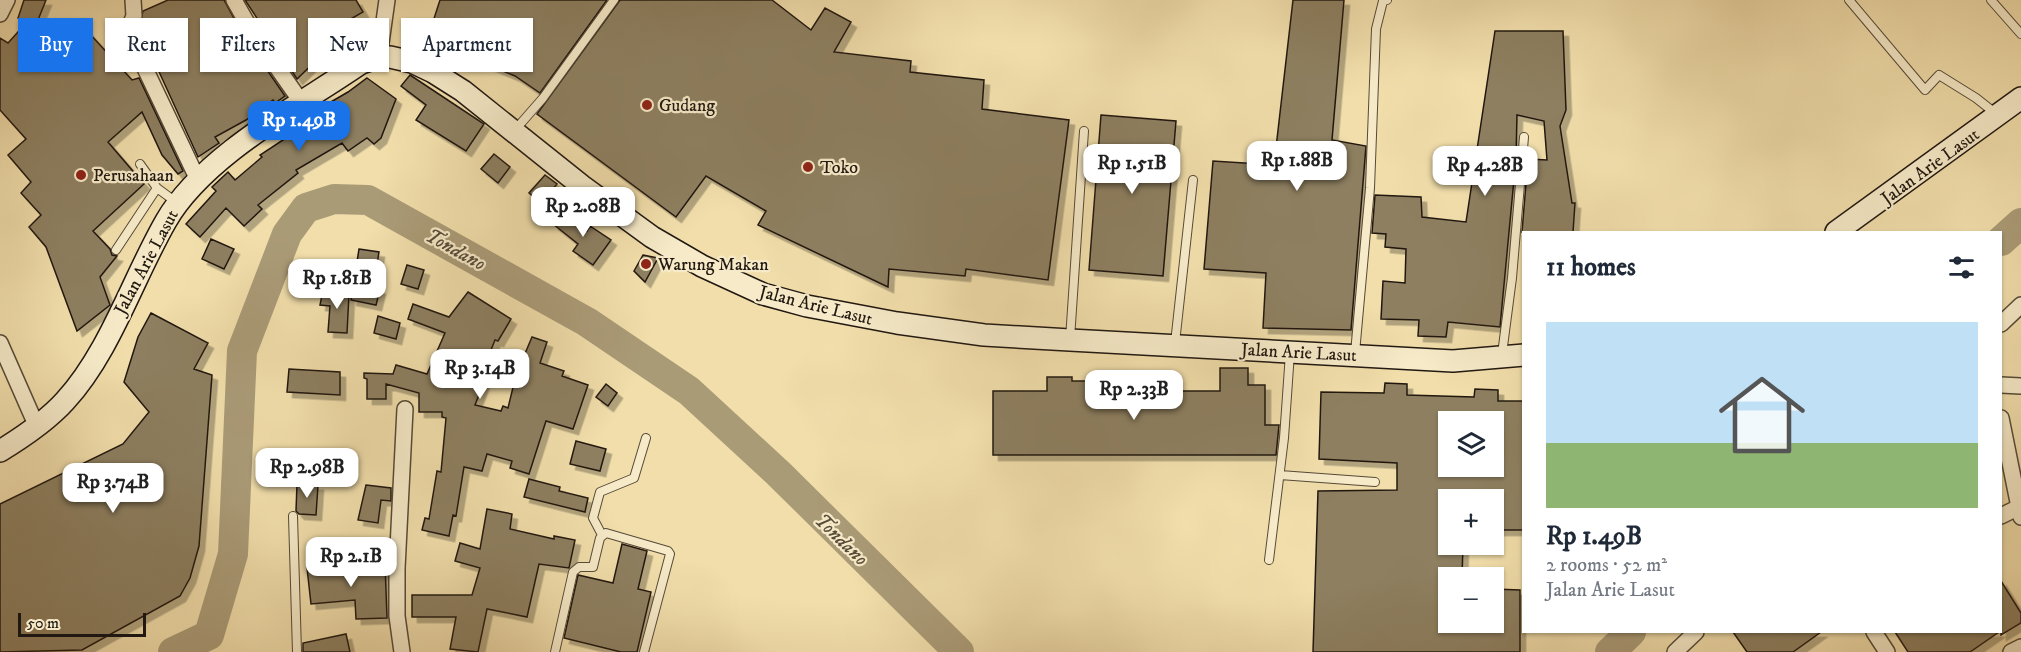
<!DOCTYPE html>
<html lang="en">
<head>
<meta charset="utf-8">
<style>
  body { margin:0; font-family:"IM FELL DW Pica",serif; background:#f6f6f7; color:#1f2937; height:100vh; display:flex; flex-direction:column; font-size:22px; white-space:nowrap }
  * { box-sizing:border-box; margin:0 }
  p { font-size:20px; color:#747a83 }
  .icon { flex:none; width:33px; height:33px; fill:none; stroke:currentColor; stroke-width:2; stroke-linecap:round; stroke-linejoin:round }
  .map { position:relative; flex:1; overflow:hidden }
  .sheet { position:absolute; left:1522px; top:231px; width:480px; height:402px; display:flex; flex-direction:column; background:#fff; border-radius:0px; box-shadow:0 2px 4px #0004 }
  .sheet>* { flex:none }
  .top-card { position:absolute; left:18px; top:18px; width:570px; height:54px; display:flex; gap:12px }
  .controls { position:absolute; left:1438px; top:411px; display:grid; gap:12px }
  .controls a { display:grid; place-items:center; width:66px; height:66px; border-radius:0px; background:#fff; box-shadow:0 2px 4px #0004; font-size:30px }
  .scale { position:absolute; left:18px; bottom:15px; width:128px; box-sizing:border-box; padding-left:6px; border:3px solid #211811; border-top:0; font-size:16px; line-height:21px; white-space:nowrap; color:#211811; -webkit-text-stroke:4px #f6eac8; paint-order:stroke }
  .price { position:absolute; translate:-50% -51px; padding:0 14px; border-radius:12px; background:#fff; color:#222; font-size:20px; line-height:39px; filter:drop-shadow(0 2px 3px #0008) }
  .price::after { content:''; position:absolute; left:50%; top:36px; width:18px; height:14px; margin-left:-9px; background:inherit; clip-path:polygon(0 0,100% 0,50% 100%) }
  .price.active { background:#1a73e8; color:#fff }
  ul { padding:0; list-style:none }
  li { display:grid; align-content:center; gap:12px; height:318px; padding:0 24px }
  li span { display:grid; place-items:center; height:186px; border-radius:0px; color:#555 }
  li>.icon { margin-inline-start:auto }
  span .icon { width:108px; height:108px; fill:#fffc; stroke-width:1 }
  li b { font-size:26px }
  h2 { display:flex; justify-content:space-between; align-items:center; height:72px; padding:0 24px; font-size:26px }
  .tag { padding:0 21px; border-radius:0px; background:#fff; box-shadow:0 2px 4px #0004; font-size:21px; line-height:54px }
  .tag.active { background:#1a73e8; color:#fff }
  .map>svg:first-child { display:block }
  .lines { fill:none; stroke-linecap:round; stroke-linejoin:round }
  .river { stroke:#aa9b77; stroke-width:30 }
  .building { fill:#8d7f61; stroke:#211811; stroke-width:1.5; fill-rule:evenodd; filter:url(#shadow) }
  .service-casing { stroke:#554a38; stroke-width:10 }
  .minor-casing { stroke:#554a38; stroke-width:18 }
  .secondary-casing { stroke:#211811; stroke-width:24 }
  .service { stroke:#f6eac8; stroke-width:8 }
  .minor { stroke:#f6eac8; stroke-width:15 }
  .secondary { stroke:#f6eac8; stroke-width:21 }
  .poi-dot { fill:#8f2418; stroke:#f6eac8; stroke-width:2 }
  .labels { text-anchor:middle; stroke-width:4.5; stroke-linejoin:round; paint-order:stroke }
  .poi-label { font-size:18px; fill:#211811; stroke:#f6eac8; text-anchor:start }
  .street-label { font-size:18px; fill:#211811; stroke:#f6eac8 }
  .water-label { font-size:20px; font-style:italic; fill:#584c3a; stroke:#f6eac8 }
</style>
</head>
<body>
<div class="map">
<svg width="2021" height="652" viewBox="0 0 2021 652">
  <defs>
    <filter id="shadow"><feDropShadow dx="5.5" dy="5.5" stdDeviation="0" flood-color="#0004"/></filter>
  </defs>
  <rect width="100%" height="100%" fill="#f1deab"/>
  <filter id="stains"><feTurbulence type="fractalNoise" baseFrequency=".00333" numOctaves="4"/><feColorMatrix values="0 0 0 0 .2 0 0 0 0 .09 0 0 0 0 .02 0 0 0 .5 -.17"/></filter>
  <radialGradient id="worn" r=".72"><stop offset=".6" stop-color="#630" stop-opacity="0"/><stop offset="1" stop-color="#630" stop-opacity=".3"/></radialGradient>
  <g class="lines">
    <path class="river" d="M2001 241 2021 223
      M173 652 209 635 233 554 242 351 287 234 306 208 334 199 368 200 587 322 689 391 778 473 959 652
      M1610 652 1631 632"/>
  </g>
  <path class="building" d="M24 0H46L32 35 51 48 79 22 132 80 139 78 183 171 178 174 162 155 142 112 108 142 144 184 93 231 110 249 112 255 117 256 100 277 110 305 77 331 46 247 29 227 41 215 21 193 31 182 8 155 26 139 0 110V38L8 43 27 22 18 18Z
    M168 0H224L243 35 285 96 275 103 273 100 246 120 215 137 219 143 198 157 139 28 143 11Z
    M245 0H356L363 12 321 36 330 47 297 79Z
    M440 0H607L540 93 515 76 452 50 453 41 429 34Z
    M620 0H772L811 30 825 8 851 22 834 52 911 61 910 72 984 80 982 109 1069 120 1048 280 966 269 965 276 889 269 888 287 758 225 766 211 706 176 676 217 537 114Z
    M1293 0H1344L1332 140 1366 146 1351 330 1263 328 1266 273 1204 269 1213 161 1274 165Z
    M1495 31H1563L1566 110 1560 126 1572 203H1575L1573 232H1522L1528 159 1547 160 1544 121 1517 115 1516 158 1500 327 1448 322 1446 337 1418 336 1419 320 1381 319 1383 281 1405 283 1406 249 1385 247 1386 234 1372 233 1375 195 1421 197 1422 217 1466 222Z
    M410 75 484 124 466 151 416 120 426 105 401 86Z
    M367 78 396 99 381 138 374 144 367 138 348 151 342 143 296 170 298 173 258 205 262 209 244 226 226 208 200 237 186 224 216 191 212 187 228 172 235 180 262 157 260 155 286 138 281 131 348 92Z
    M1101 115 1176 121 1163 276 1089 270Z
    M494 154 510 167 498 183 481 169Z
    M545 175 557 184 550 193 554 197 545 207 529 193Z
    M564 212 587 231 590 226 611 240 593 265 573 251 578 244 553 224Z
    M211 239 234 249 224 269 202 259Z
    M359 249 379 252 373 288 380 289 376 305 351 300Z
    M643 255 658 258 645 282 634 271Z
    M407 265 424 270 418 289 401 284Z
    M323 290 349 294 347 333 328 332 330 306 320 305Z
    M468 292 511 319 498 341 495 340 483 370 488 372 475 405 501 411 503 406 508 408 516 375 532 337 547 342 540 363 564 371 562 376 588 385 573 429 546 421 529 474 510 468 512 461 487 454 482 471 464 467 456 516 453 515 449 536 422 530 425 518 429 519 437 471 441 472 446 418 442 417V412H419V393L386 384V399H367V379L364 378V373L393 374 396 365 427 374 445 333 408 319 413 304 449 317Z
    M151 313 208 343 194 369 212 375 199 546 190 578 180 596 82 650 0 652V504L123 444 149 412 124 382 138 337Z
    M378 316 400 323 396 339 374 333Z
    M1220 368H1248V385H1265V425H1279L1276 455H993V391H1047V377H1072V381H1095V391H1220Z
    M289 369 340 372V395L287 392Z
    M1385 383 1407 384V395L1474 397 1475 389 1498 390V401H1524V530H1494V500H1449V544H1463L1462 578H1449V622H1494V589L1520 590V652H1313L1318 491 1397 490V463L1319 459 1321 392 1384 393ZM1449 422H1494V466H1449Z
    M606 384 617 393 608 406 596 397Z
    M576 441 606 449 600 471 570 464Z
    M529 479 560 487 559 491 588 498 585 512 524 497Z
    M297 484 318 485 316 515 299 514 296 511Z
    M366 485 391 488V501L381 500 378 523 358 520Z
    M487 509 512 514 510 529 554 539V536L575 540 569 568 539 564 527 617 487 609 478 652 450 649 456 617H412V595H472L480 568 455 561 460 543 480 549Z
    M622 544 647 551 638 589 651 592 637 652H621L564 638 578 575 613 583Z
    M385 563 387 618 356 619 355 600 311 604 307 568Z
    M2001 581 2021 613V623L2001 635Z
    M1733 632H1821L1793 652H1747Z
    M1895 632H1999L1970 652H1908Z
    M346 634 350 652H303V643Z"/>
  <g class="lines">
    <g class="service-casing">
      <path id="service" d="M1849 0 1925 90 1939 75 1976 98 1995 113
        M1991 0 2021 34
        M515 130 543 98 614 0
        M140 164 157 188 176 202
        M116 250 157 188
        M1070 339 1084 131
        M1175 343 1193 180
        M1355 353 1370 188 1376 29 1383 1 1387 0
        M1502 354 1512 278 1524 137
        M1280 475 1375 482
        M293 516 297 652
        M602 535 593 518 600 492 634 478 646 438
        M1269 560 1284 438 1290 353
        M555 652 573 572 579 567H593L600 538 606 533 668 551 670 554 644 652"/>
    </g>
    <g class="minor-casing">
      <path id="minor" d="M133 0 134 16 127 32 129 39 141 60 198 180
        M234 0 251 30 302 103
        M0 14 7 0
        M379 57 387 0
        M2001 324 2021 305
        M0 343 37 427
        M2001 385 2021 386
        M2001 418 2021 517
        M2001 516 2021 506
        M1874 632 1887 652
        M402 652 397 616V568L405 409
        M1675 652 1696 632
        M2011 652 2021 647"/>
    </g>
    <g class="secondary-casing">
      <path id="secondary" d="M1836 232 2021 98
        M0 451C23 437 47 421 65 401 110 352 133 278 166 221 203 156 300 105 361 63L379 57H390L412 62 433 72 463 91 582 186 652 237 702 266 763 294 807 306 897 323 984 335 1070 340 1453 361 1524 355"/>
    </g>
    <use href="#service" class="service"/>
    <use href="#minor" class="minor"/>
    <use href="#secondary" class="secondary"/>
  </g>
  <g class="poi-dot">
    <circle cx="647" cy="105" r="6"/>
    <circle cx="808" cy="167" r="6"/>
    <circle cx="81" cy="175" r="6"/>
    <circle cx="646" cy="264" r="6"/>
  </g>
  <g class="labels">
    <g class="poi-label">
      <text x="659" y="111">Gudang</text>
      <text x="820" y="173">Toko</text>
      <text x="93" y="181">Perusahaan</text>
      <text x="658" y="270">Warung Makan</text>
    </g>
    <g class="street-label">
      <text transform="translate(1930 166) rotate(-36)" y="6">Jalan Arie Lasut</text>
      <text transform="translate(146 262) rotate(-62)" y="6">Jalan Arie Lasut</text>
      <text transform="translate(816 305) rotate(14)" y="6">Jalan Arie Lasut</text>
      <text transform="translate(1299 352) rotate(3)" y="6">Jalan Arie Lasut</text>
    </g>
    <g class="water-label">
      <text transform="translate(456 249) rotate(29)" y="7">Tondano</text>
      <text transform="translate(842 539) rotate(44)" y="7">Tondano</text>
    </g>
  </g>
  <rect width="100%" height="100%" filter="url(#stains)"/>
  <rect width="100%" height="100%" fill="url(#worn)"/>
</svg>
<div class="controls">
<a><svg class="icon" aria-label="layers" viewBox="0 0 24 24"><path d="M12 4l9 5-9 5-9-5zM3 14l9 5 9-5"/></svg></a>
<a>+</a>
<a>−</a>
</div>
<div class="scale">50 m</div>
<b class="price active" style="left:299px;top:152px">Rp 1.49B</b>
<b class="price" style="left:1297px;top:192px">Rp 1.88B</b>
<b class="price" style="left:1132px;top:195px">Rp 1.51B</b>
<b class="price" style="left:1485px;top:197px">Rp 4.28B</b>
<b class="price" style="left:583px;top:238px">Rp 2.08B</b>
<b class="price" style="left:337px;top:310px">Rp 1.81B</b>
<b class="price" style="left:480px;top:400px">Rp 3.14B</b>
<b class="price" style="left:1134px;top:421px">Rp 2.33B</b>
<b class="price" style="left:307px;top:499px">Rp 2.98B</b>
<b class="price" style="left:113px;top:514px">Rp 3.74B</b>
<b class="price" style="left:351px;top:588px">Rp 2.1B</b>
<div class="top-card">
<a class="tag active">Buy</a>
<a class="tag">Rent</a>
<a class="tag">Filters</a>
<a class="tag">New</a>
<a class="tag">Apartment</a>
</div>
<section class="sheet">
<h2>11 homes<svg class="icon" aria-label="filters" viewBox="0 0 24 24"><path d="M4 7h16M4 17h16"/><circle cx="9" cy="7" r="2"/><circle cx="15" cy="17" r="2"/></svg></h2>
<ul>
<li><span style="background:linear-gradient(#bfe0f5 65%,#8fb573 0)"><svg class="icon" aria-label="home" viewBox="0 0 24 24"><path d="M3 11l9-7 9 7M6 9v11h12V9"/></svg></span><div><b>Rp 1.49B</b><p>2 rooms · 52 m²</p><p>Jalan Arie Lasut</p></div></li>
</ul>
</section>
</div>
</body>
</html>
